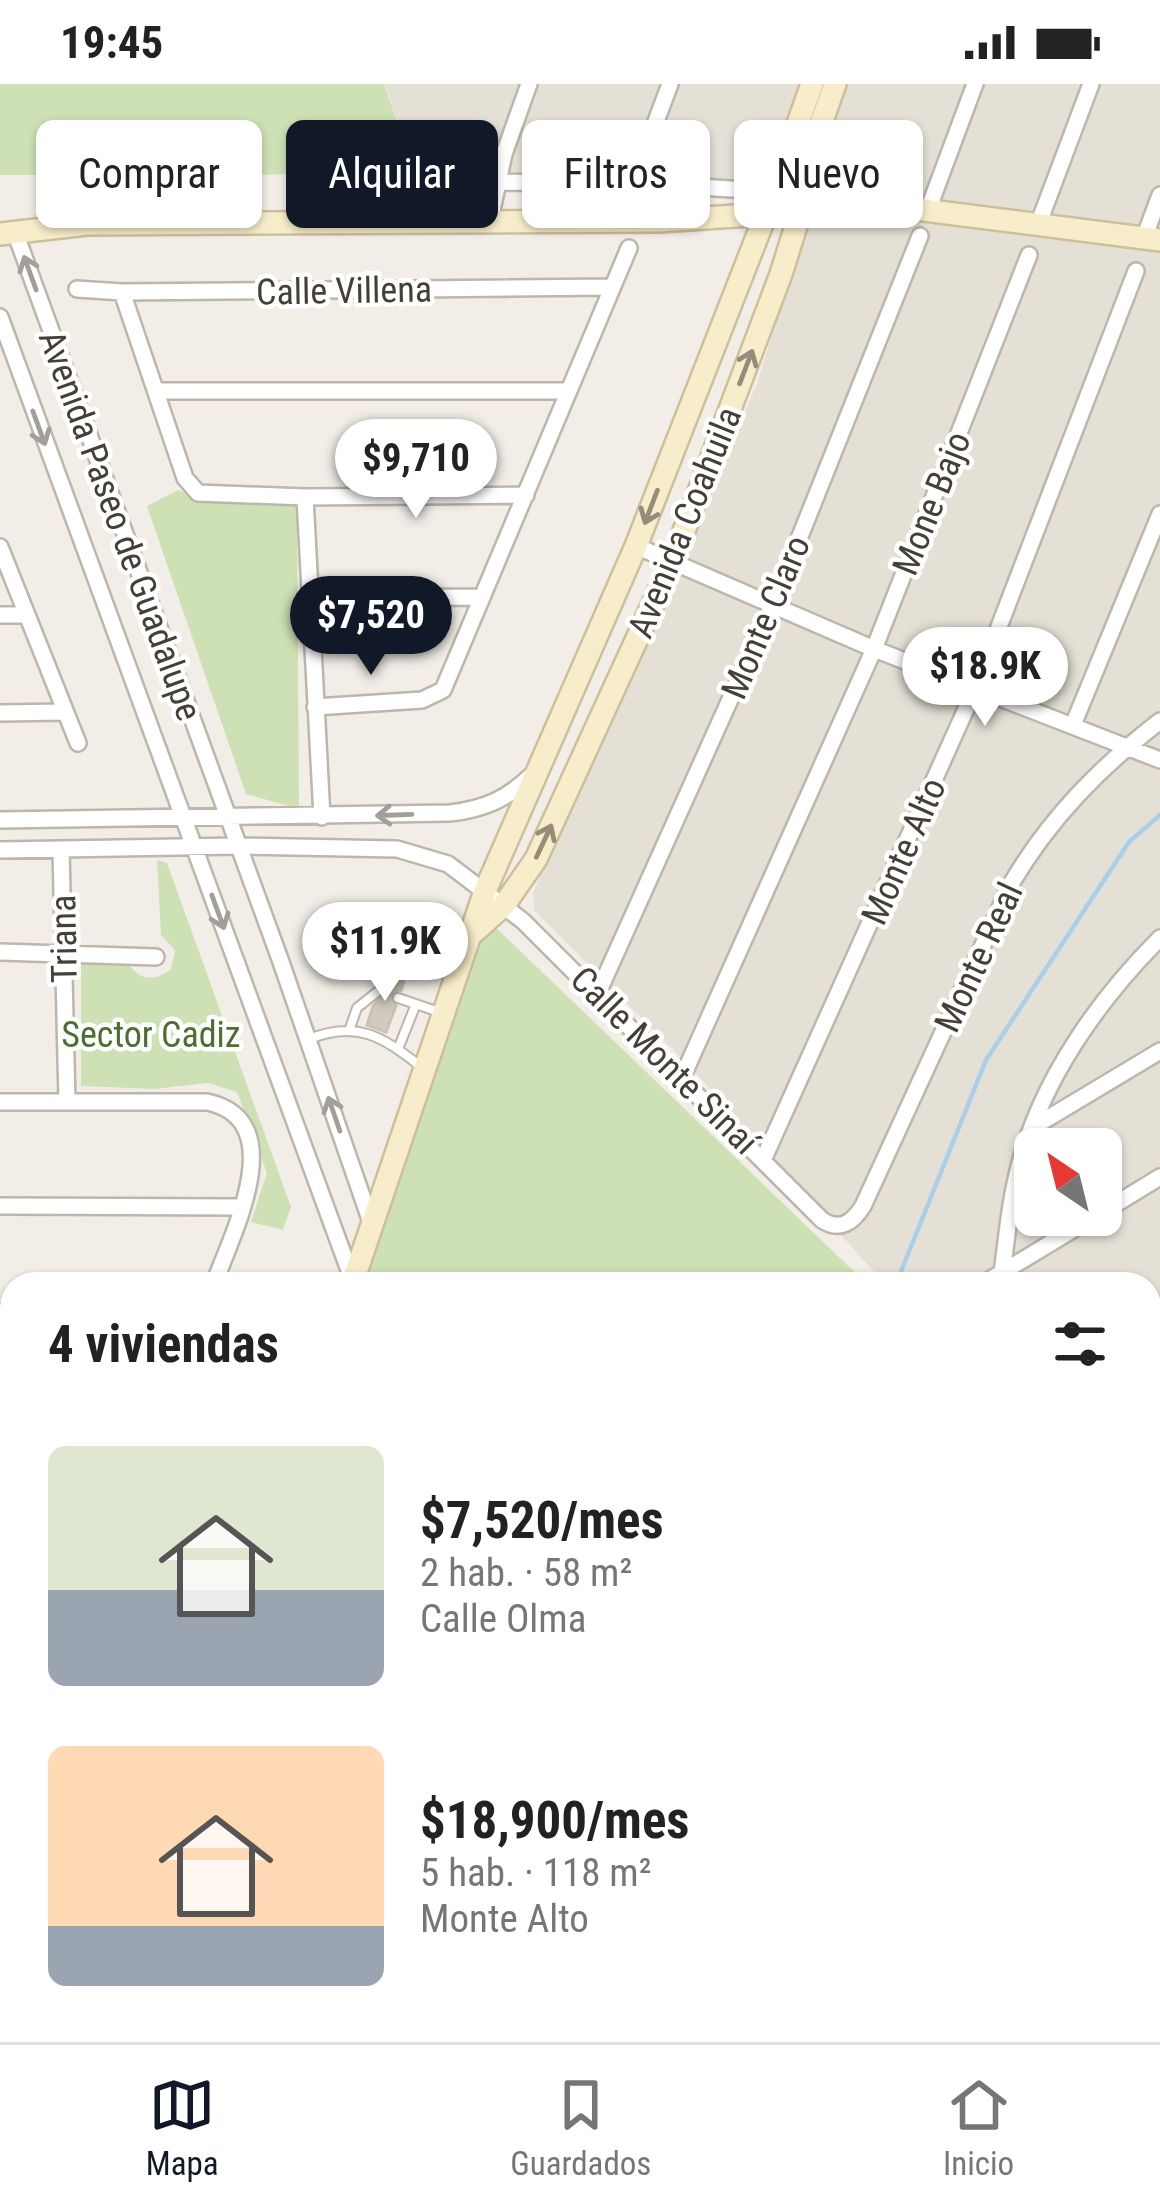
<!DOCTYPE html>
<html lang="es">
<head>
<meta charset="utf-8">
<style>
  body { margin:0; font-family:"Roboto Condensed",sans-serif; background:#f6f6f6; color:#222; height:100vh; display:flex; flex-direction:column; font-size:45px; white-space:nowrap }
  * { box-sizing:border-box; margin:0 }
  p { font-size:39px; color:#767676 }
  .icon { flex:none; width:66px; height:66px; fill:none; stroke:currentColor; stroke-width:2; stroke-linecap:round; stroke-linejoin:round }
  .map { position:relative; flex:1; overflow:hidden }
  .side { position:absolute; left:0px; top:1188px; width:1161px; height:771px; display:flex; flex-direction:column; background:#fff; border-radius:36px 36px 0 0; box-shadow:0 3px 9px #0004 }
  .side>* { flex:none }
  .guide { position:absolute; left:36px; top:36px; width:1089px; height:108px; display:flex; gap:24px }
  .needle { width:78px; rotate:325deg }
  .buttons { position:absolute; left:1014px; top:1044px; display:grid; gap:24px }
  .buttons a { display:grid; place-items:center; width:108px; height:108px; border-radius:18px; background:#fff; box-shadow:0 3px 9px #0004; font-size:60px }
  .price { position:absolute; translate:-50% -102px; padding:0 27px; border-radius:42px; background:#fff; color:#222; font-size:39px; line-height:78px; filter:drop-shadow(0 3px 6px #0008) }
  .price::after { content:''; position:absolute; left:50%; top:72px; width:36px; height:27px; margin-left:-18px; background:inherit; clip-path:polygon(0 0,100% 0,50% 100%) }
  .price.on { background:#111827; color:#fff }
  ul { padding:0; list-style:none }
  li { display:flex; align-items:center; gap:36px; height:300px; padding:0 48px }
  li span { display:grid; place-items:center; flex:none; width:336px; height:240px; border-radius:18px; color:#555 }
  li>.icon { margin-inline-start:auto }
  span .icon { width:144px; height:144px; fill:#fffc; stroke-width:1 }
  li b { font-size:51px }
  h2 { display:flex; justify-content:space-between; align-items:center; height:144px; padding:0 48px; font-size:51px }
  .tag { padding:0 42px; border-radius:18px; background:#fff; box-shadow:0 3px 9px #0004; font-size:42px; line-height:108px }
  .tag.on { background:#111827; color:#fff }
  .status { display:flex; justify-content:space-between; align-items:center; height:84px; padding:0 60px; background:#fff; direction:ltr }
  .status svg { height:33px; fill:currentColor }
  .tabs { display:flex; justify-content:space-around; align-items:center; height:168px; border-top:3px solid #e0e0e0; background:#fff; font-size:33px; color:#767676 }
  .tabs a { display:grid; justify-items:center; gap:6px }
  .tabs .on { color:#111827 }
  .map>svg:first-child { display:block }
  .residential { fill:#e5e0d6; fill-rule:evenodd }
  .green { fill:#cde1b4 }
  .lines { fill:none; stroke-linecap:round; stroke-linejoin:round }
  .stream { stroke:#aacfe8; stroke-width:4.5 }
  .building { fill:#d2cabe; stroke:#ccc2b2; stroke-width:3 }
  .lane-casing { stroke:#bcb6ab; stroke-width:12 }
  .street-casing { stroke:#bcb6ab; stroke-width:20 }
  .secondary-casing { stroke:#ccc09c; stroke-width:26 }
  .lane { stroke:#fff; stroke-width:8 }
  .street { stroke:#fff; stroke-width:15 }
  .secondary { stroke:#f8edcb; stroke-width:21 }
  .oneway { stroke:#a29f9b }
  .oneway2 { stroke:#958d7a }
  .labels { text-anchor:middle; stroke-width:9; stroke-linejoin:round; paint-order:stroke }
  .street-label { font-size:36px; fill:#443f37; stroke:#fff }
  .park-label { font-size:36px; fill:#496f31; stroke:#fff }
</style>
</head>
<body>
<div class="status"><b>19:45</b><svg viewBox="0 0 49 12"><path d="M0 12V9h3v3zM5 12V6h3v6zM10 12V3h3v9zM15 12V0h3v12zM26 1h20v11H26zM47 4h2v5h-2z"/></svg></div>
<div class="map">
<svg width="1160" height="1958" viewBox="0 0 1160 1958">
  <rect width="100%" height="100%" fill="#f2eee7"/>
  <path class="residential" d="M385 0H846L845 7 848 0H1160V1475L1149 1464V1200H885L693 986 534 826 533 809 757 300 814 112 633 97 416 90ZM1035 1065H1101V1131H1035Z
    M0 1348H12V1947H81L78 1958H0Z"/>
  <path class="green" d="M0 0H384L416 90 0 91Z
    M178 406 209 419 297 417 299 725 246 710 147 422Z
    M157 776 167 779 291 1123 283 1146 251 1138 267 1089 237 1008 208 999 154 1005 81 1002V879L127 878C140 897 153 898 171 885L175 866 161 851Z
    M489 837 867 1200H364Z
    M1149 1500 1160 1512V1692L1149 1676Z
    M1149 1742 1160 1759V1958H320L313 1947H1149Z"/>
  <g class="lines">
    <path class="stream" d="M896 1200 986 976 1129 758 1160 731
      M1149 1712 1160 1730"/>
  </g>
  <path class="building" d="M383 890 404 897 401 906 391 910 396 922 386 948 367 941 373 922 385 910 379 900Z"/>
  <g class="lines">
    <g class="lane-casing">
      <path id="lane" d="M398 914 439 928
        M350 944 357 924 377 908
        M309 955C356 936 382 952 420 982
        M398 965 416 920"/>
    </g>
    <g class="street-casing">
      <path id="street" d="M633 99 670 0
        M928 126 975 0
        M490 136 504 70 529 0
        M395 138 444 103 459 98 633 99 811 110
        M1038 141 1091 0
        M15 148 281 878 372 1141
        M1144 154 1160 111
        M77 205 122 208 612 203
        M122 208 185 394 198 409 305 413 526 411
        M0 233 353 1197
        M158 307H569
        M305 413 322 733
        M636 462 874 565 1160 676
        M0 463 78 659
        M310 514 482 513
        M0 531H26
        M315 623 422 616 443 606 629 164
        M0 629 64 628
        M1073 641 1160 430
        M0 736 450 729C485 725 507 715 533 690
        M0 766 237 762 397 765 448 780 523 837 822 1136C840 1148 853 1138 863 1122L1011 800C1050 734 1099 684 1160 637
        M61 766 67 1017
        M0 868 156 873
        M598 909 773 520 920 152
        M682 994 874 565 1029 171
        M0 1018H207C292 1036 232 1150 214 1200
        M1035 1042 1160 967
        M764 1074 975 605 1136 187
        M0 1122 241 1123
        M1101 1129 1160 1093
        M1002 1189C1007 1152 1010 1115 1020 1079 1043 994 1099 915 1160 854
        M983 1200 1097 1131
        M0 1228H12
        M0 1326H12
        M0 1432 12 1433
        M0 1540H12
        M0 1643H12
        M0 1746H12
        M0 1859H12
        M0 1890 12 1882"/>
    </g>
    <g class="secondary-casing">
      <path id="secondary" d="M0 150 87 140 659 137 766 130 830 117H852L1160 156
        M474 848 504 821 536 775 673 476 781 190 801 126 805 85 835 0
        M352 1200 485 807 636 462 766 130 812 0
        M1149 1314 1160 1307
        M1149 1411 1160 1404
        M1149 1474 1160 1486
        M195 1947 200 1958
        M92 1958 96 1947
        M121 1958 140 1947
        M260 1958 279 1947"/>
    </g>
    <use href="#lane" class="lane"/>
    <use href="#street" class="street"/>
    <use href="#secondary" class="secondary"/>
  </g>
  <defs><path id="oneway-shaft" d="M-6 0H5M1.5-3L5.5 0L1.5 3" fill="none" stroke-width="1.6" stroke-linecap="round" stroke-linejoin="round" transform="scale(3)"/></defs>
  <g class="oneway">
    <use href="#oneway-shaft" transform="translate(30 189) rotate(-110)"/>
    <use href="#oneway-shaft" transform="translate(39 344) rotate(70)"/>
    <use href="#oneway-shaft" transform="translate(394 731) rotate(178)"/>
    <use href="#oneway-shaft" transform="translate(218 828) rotate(70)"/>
    <use href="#oneway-shaft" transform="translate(334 1030) rotate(-109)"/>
  </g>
  <g class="oneway2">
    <use href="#oneway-shaft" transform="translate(746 283) rotate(-69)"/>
    <use href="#oneway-shaft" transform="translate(651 423) rotate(111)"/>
    <use href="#oneway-shaft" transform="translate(544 757) rotate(-65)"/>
  </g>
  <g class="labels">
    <g class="street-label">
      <text transform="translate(344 206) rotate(-1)" y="13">Calle Villena</text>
      <text transform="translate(931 419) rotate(-68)" y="13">Mone Bajo</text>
      <text transform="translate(684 438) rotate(-68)" y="13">Avenida Coahuila</text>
      <text transform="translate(121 441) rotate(70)" y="13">Avenida Paseo de Guadalupe</text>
      <text transform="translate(765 533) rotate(-67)" y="13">Monte Claro</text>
      <text transform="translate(903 767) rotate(-66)" y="13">Monte Alto</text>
      <text transform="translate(63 855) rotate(-91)" y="13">Triana</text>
      <text transform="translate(978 873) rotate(-65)" y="13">Monte Real</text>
      <text transform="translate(665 976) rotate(45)" y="13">Calle Monte Sinaí</text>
    </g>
    <g class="park-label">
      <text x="151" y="963">Sector Cadiz</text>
    </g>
  </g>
</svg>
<div class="buttons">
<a><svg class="needle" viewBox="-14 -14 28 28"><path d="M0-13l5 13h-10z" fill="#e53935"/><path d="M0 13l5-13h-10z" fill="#767676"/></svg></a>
</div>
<b class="price" style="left:416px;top:437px">$9,710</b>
<b class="price on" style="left:371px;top:594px">$7,520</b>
<b class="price" style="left:985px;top:645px">$18.9K</b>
<b class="price" style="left:385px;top:920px">$11.9K</b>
<div class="guide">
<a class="tag">Comprar</a>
<a class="tag on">Alquilar</a>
<a class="tag">Filtros</a>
<a class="tag">Nuevo</a>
</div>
<section class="side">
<h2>4 viviendas<svg class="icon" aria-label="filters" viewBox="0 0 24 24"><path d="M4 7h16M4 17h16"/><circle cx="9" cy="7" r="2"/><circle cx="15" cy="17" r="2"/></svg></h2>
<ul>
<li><span style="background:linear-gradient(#dfe7d0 60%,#9aa5b1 0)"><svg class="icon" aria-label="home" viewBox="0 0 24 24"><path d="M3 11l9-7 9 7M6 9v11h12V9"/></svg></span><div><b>$7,520/mes</b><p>2 hab. · 58 m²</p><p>Calle Olma</p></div></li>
<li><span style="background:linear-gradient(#ffd9b3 75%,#9aa5b1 0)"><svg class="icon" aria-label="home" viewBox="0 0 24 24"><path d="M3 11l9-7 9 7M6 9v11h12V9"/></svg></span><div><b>$18,900/mes</b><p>5 hab. · 118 m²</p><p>Monte Alto</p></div></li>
</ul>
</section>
</div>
<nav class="tabs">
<a class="on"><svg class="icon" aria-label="map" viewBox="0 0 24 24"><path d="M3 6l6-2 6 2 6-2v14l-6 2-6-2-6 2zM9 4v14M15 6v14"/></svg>Mapa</a>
<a><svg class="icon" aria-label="saved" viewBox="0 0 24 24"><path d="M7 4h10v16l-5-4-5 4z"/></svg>Guardados</a>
<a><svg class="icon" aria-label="home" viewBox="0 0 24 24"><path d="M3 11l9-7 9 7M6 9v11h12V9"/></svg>Inicio</a>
</nav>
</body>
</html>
